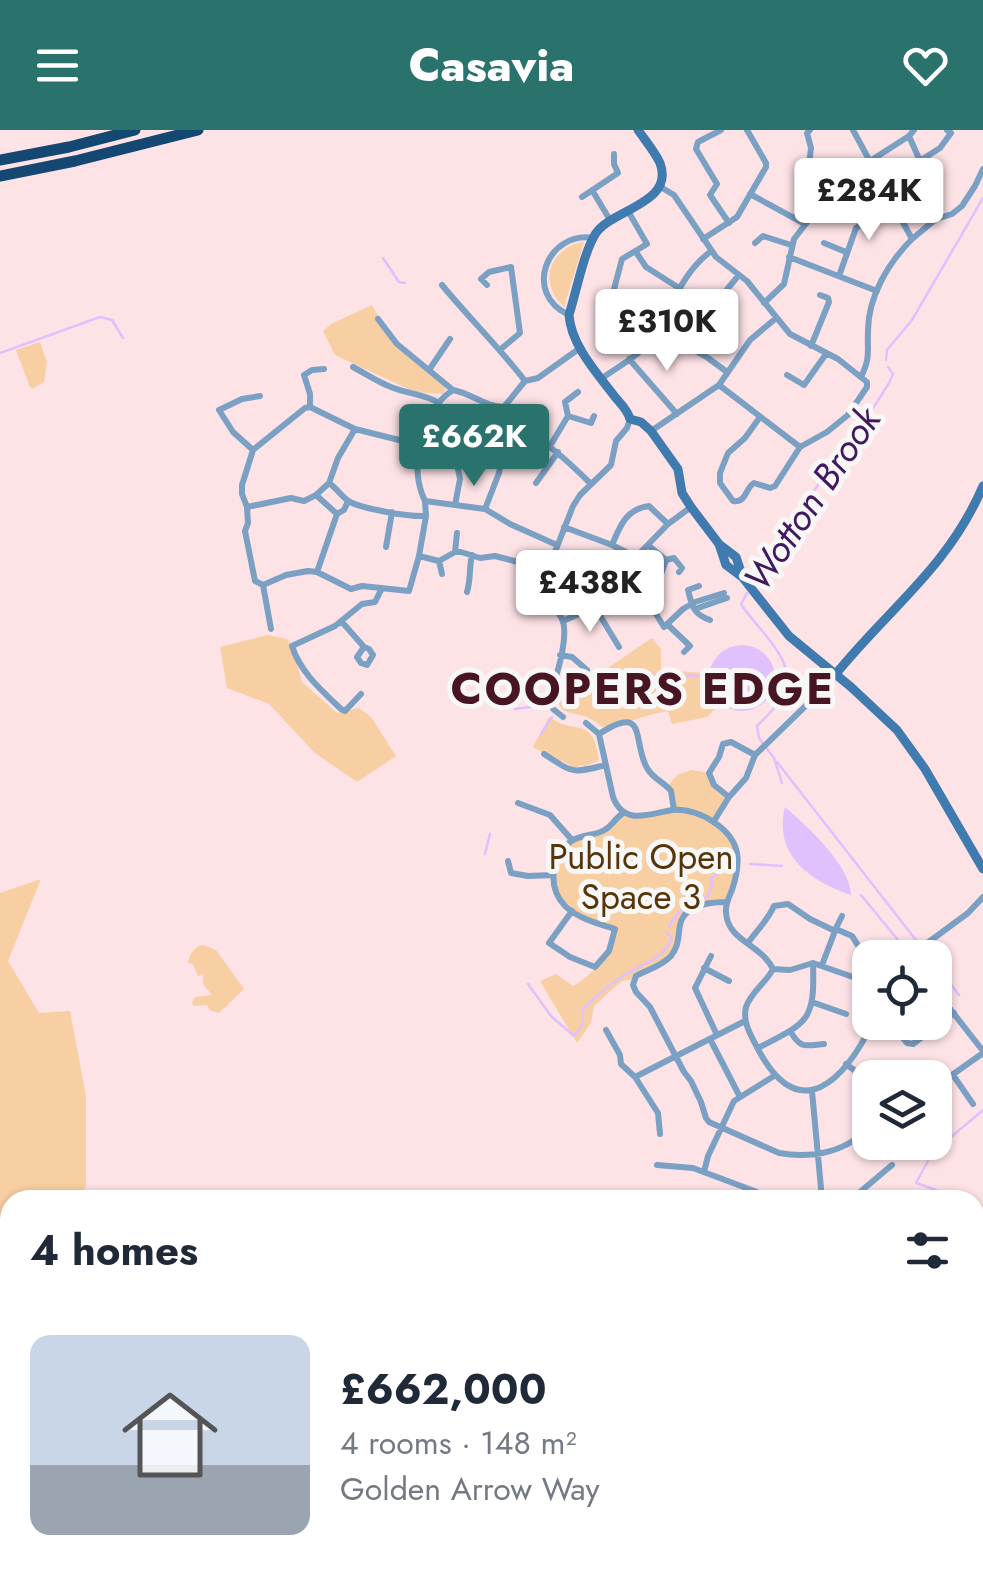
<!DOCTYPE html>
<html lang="en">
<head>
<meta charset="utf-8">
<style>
  body { margin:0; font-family:Jost,sans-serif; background:#f2f2f3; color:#1f2937; height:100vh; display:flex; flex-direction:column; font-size:38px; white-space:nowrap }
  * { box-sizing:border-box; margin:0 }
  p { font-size:32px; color:#747a83 }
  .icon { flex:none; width:55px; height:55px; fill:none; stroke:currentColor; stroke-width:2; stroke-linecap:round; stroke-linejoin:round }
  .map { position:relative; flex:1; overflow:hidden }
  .drawer { position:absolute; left:0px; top:1060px; width:985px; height:392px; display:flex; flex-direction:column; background:#fff; border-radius:30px 30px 0 0; box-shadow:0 2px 8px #0004 }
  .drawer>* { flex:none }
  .buttons { position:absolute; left:852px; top:810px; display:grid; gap:20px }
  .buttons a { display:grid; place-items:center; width:100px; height:100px; border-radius:20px; background:#fff; box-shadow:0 2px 8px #0004; font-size:50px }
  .price { position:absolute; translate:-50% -85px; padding:0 22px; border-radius:10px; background:#fff; color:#222; font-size:32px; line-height:65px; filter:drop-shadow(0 2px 5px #0008) }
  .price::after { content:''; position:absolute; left:50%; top:60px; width:30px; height:22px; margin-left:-15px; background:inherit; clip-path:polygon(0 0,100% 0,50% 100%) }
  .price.current { background:#2a736d; color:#fff }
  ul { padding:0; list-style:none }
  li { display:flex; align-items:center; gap:30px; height:250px; padding:0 30px }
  li span { display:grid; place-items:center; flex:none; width:280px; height:200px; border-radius:20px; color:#555 }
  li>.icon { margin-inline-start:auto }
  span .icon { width:120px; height:120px; fill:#fffc; stroke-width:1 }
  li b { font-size:42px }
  h2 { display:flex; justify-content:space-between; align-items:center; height:120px; padding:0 30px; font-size:42px }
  header { display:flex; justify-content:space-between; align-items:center; height:130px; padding:0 30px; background:#2a736d; color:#fff; font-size:45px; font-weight:800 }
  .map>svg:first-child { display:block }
  .green { fill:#f8cea3 }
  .water { fill:#e0c1fe }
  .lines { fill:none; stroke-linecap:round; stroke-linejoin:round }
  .stream { stroke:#e0c1fe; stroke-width:2.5 }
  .street { stroke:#7aa0c4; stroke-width:6 }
  .secondary { stroke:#407baf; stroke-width:9 }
  .highway { stroke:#144873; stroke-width:11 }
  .labels { text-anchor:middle; stroke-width:10; stroke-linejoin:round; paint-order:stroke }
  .park-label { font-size:35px; fill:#56350a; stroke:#f7f7f7 }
  .water-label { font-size:38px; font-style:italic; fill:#42195f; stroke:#f7f7f7 }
  .district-label { font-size:45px; font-weight:bold; letter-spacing:2.5px; fill:#481623; stroke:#f7f7f7 }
</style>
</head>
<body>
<header><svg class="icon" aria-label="menu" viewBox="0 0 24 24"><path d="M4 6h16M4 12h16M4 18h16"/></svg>Casavia<svg class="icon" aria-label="heart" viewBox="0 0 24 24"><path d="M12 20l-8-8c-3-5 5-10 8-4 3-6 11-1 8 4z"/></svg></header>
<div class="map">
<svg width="983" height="1451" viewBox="0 0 983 1451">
  <rect width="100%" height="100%" fill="#fde2e6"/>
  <path class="green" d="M584 112 564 177C561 173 556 169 554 164 540 140 560 114 584 112Z
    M372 175 387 201 446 258 443 264 415 262 335 225 323 201 331 194Z
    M40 212 47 232 44 252 32 259 29 255 16 220Z
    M268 505 287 509 292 516 302 552 337 583 359 578 371 587 396 626 357 652 315 623 269 574 227 558 220 517Z
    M652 508 661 519V540L705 543 708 562 718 576 707 587 672 594 668 581C644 585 629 592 606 599 601 596 597 592 591 589 572 579 554 589 559 557L586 553Z
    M549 587C578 607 592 584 599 630L584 637 583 635 578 636V638L569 637 570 635 561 630 560 632 533 617Z
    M691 640 709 643 711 649 729 667 714 691 724 700 739 727 727 772H721L688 782 671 825 634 849 622 851 607 864 594 876 591 893 577 913 540 851 556 844 573 856C595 844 608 824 615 800L587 789 561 771 553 745 567 715 604 701 623 683 630 686 673 680 668 656 677 645Z
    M41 749 8 831 39 883 70 881 86 966V1057L74 1070H10V1120L0 1124V763Z
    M203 815 216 820 244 859 219 883 209 880 207 875 194 876 192 873 195 867 212 865 203 854V844L198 846 193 834 188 833C189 825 195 816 203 815Z
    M684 1443V1442L775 1443 767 1451H679Z"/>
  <path class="water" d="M709 548a33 33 0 1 1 66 0a33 33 0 1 1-66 0Z
    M785 677C807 696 851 736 851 765 811 751 773 726 785 677Z"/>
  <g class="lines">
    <path class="stream" d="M383 128 399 152 405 153
      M0 223 100 187 112 190 123 208
      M886 230 887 220 912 190 983 68
      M752 457 775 417 834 332 847 320 889 253 893 244 888 237
      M747 463 741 474C758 501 800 531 783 565 777 577 766 587 757 596L759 608 774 628 782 653
      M562 573 579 568 602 554 623 558 636 547 646 544 699 546
      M515 579 544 575
      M541 604 552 587
      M777 632 930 828
      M485 724 490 704
      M750 734 782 736
      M861 765 898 810
      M669 797C677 780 689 773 707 767L712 756 711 748 721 741
      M935 834 959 865
      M528 854 551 886 574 906 582 895 583 879C594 868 607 856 621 847 640 834 662 832 672 808L667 803
      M931 1024 983 980
      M928 1031 916 1053 936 1060 948 1070
      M975 1084 981 1086
      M975 1172 983 1155
      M975 1209 981 1231 975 1240
      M728 1451 736 1442"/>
    <path class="street" d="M721 0 698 12 696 19 717 54 710 65 729 93
      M810 0 807 3 811 18 809 35 818 46
      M853 0 912 109C889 132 868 166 868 201 867 221 871 227 861 247
      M909 6 924 40 918 47
      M921 30 940 18 951 3 947 0
      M659 56 674 65 716 127 747 151 790 204 838 229 867 252V257L848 285 827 302 800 317 775 356 770 358 754 353C745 358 747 373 733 371L720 353V343L728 323 745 308 760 287
      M592 60 610 90
      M750 64 805 94
      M582 67 618 43 614 34V24
      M703 109 737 87 766 37V33L747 0
      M912 109 936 89 952 84 962 76 975 56 983 39
      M755 113 763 106 791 115
      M824 113 846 122
      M636 122 646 137 679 158
      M789 127 877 161
      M839 146 856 98 892 75
      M442 155C469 188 499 217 525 251
      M487 155 481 149 489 142 511 137 520 203 501 219
      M764 173 784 154 794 109 839 51 909 6 914 0
      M569 185C522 164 547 100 594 108
      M378 189 397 214 453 260C473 264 483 276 504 277
      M616 189 653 205
      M656 199 708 228 727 242
      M726 204 714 195C710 177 727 159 739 145
      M604 207 611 202 616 189 610 185 609 178 622 129 647 114 628 81
      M811 216 829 172 828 168 820 165
      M629 229 677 284
      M353 237C366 244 378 252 391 257 407 264 425 264 439 273
      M429 240 450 209
      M787 245 804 255 826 224
      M601 249C616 238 635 228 647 215 673 183 675 149 711 121
      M719 255 800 317
      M260 266 242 269 219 280 233 302 253 320 305 278 310 277 355 299 419 315
      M310 277V264L304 245 312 240 324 239
      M504 277 508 299C543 305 566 330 591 354
      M504 277 525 251 538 248 580 218
      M568 286 591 293 594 286
      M355 299 338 328 329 353C336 358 341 365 347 370 359 379 411 387 426 386L425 371 485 379 510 394 557 415
      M651 301 719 255 750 210 775 189
      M424 303 465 315
      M550 316 568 286 565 272 578 262
      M253 320 242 355V364L247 377 248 393 245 401 255 451 263 455 271 499
      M536 353 558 322
      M316 365 337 384
      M425 371C408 337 420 281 453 260
      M455 375 460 349 458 339 460 329
      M247 377 291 368 304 371 316 365 329 353
      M485 379 499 343 508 299
      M564 397 612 415 636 427
      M612 415C620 396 626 379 649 376L668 394
      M648 415 666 430 660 447
      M386 417 392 382
      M455 422 457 403
      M419 426 439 431 455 422H461L480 428 495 426 518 432
      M666 430 674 428 682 438 679 442
      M439 431 442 444
      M317 442 337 384 344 380 348 371
      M626 451 656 484 664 497 683 479 695 472 724 463
      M263 455 286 445 308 441 317 442 351 459 362 456 409 461 419 426 426 386
      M699 456 688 460C692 476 693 484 710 490
      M467 462C471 449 469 437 472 425
      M593 474 619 517
      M695 479 727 468
      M563 491 590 479 600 469 626 451 636 427 668 394 691 377
      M342 492 364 517 369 519 373 525 367 535 361 533 357 527 364 517
      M668 495 690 516 684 522
      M560 525 572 527 587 540
      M553 555H572L586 553
      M361 564 345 581 341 579C322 561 300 542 292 516L335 496 362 474 375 472 381 460
      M563 587 553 579 550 568C555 549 570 507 562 489 556 477 545 469 542 455L573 376 580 365 611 335 616 311 627 298 630 289
      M586 593 599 604
      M599 604 613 667C624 696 649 684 672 680 686 678 704 685 715 693 742 711 741 733 732 760 729 767 725 775 726 782 727 811 761 814 773 839
      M599 604C648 572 632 612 647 638 653 649 664 652 671 661L674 680
      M544 624C574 643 570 644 606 635
      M729 667 714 655 709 643 719 627 723 614 731 612 755 625
      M518 673 550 685 572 710
      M714 691 729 667 746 648 755 625 822 560 835 545
      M508 731 511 743 528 746 553 745
      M727 772C710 772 684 774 680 795 678 807 679 816 671 826 662 836 647 840 636 846L633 855 636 862 650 877 684 942 691 951 701 972 706 988 709 992 779 1023C812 1029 849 1022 870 995
      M572 781 549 813 570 827 595 837 609 821 615 799C599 794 577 788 565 776 547 757 551 728 570 712 581 703 596 707 606 699 612 695 616 688 623 683
      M836 799 852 806 863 823
      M835 800 842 786
      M748 813C757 800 768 790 774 776L788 774 810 789 835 801 822 835
      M711 826 695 858 717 905
      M907 828 968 783 983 767
      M704 838 729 851
      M773 839C766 853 751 862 746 877 742 893 752 907 759 921 801 998 846 948 873 892
      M773 839 790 840 813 833 870 853
      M940 866 983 921
      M812 872 846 884
      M877 892C892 897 898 901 907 913L913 914 954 883
      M606 900 620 925 621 934 635 947 658 983 660 1004
      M790 901C801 919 804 916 824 914
      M710 909 740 967
      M758 918C808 892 815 892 813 833
      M846 934 870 952
      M953 945 973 974
      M635 947 745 891
      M935 957 983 923
      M812 961 822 1069
      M657 1035 693 1038 757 1062
      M704 1042 708 1026 734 971 774 946
      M776 1067 808 1070
      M814 1070 854 1067 892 1035
      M0 1179 10 1182
      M462 1442 468 1451
      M62 1451 71 1442"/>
    <path class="secondary" d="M638 0C645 10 655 22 660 33 675 73 613 79 596 103 584 121 576 163 569 185 571 214 595 241 612 263 619 273 627 278 630 289L641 292 651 301 678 339 682 363 691 377 719 414 736 427 743 448 789 506 851 557 897 600 925 639 983 739
      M719 414 726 435 742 447
      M835 545C888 479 948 438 983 356"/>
    <path class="highway" d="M0 30 69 17 135 0
      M0 46 75 31 198 0"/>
  </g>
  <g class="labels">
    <g class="park-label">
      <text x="641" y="739">Public Open<tspan x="641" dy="40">Space 3</tspan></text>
    </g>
    <g class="water-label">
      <text transform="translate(812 369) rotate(-56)" y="13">Wotton Brook</text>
    </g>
    <g class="district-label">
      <text x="643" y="574">COOPERS EDGE</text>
    </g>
  </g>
</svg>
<div class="buttons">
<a><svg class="icon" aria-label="locate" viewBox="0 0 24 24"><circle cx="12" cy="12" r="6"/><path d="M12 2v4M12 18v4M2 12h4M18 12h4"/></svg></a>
<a><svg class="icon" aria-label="layers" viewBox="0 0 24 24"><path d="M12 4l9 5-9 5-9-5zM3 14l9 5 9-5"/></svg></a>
</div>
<b class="price" style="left:869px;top:113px">£284K</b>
<b class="price" style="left:667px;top:244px">£310K</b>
<b class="price current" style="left:474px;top:359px">£662K</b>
<b class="price" style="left:590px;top:505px">£438K</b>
<section class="drawer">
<h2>4 homes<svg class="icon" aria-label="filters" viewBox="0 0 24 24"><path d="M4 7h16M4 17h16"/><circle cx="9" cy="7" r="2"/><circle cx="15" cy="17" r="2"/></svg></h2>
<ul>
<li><span style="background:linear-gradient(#c9d6e8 65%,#9aa5b1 0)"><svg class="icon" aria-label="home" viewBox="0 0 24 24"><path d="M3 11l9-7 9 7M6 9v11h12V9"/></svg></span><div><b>£662,000</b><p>4 rooms · 148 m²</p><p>Golden Arrow Way</p></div></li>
</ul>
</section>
</div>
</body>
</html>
